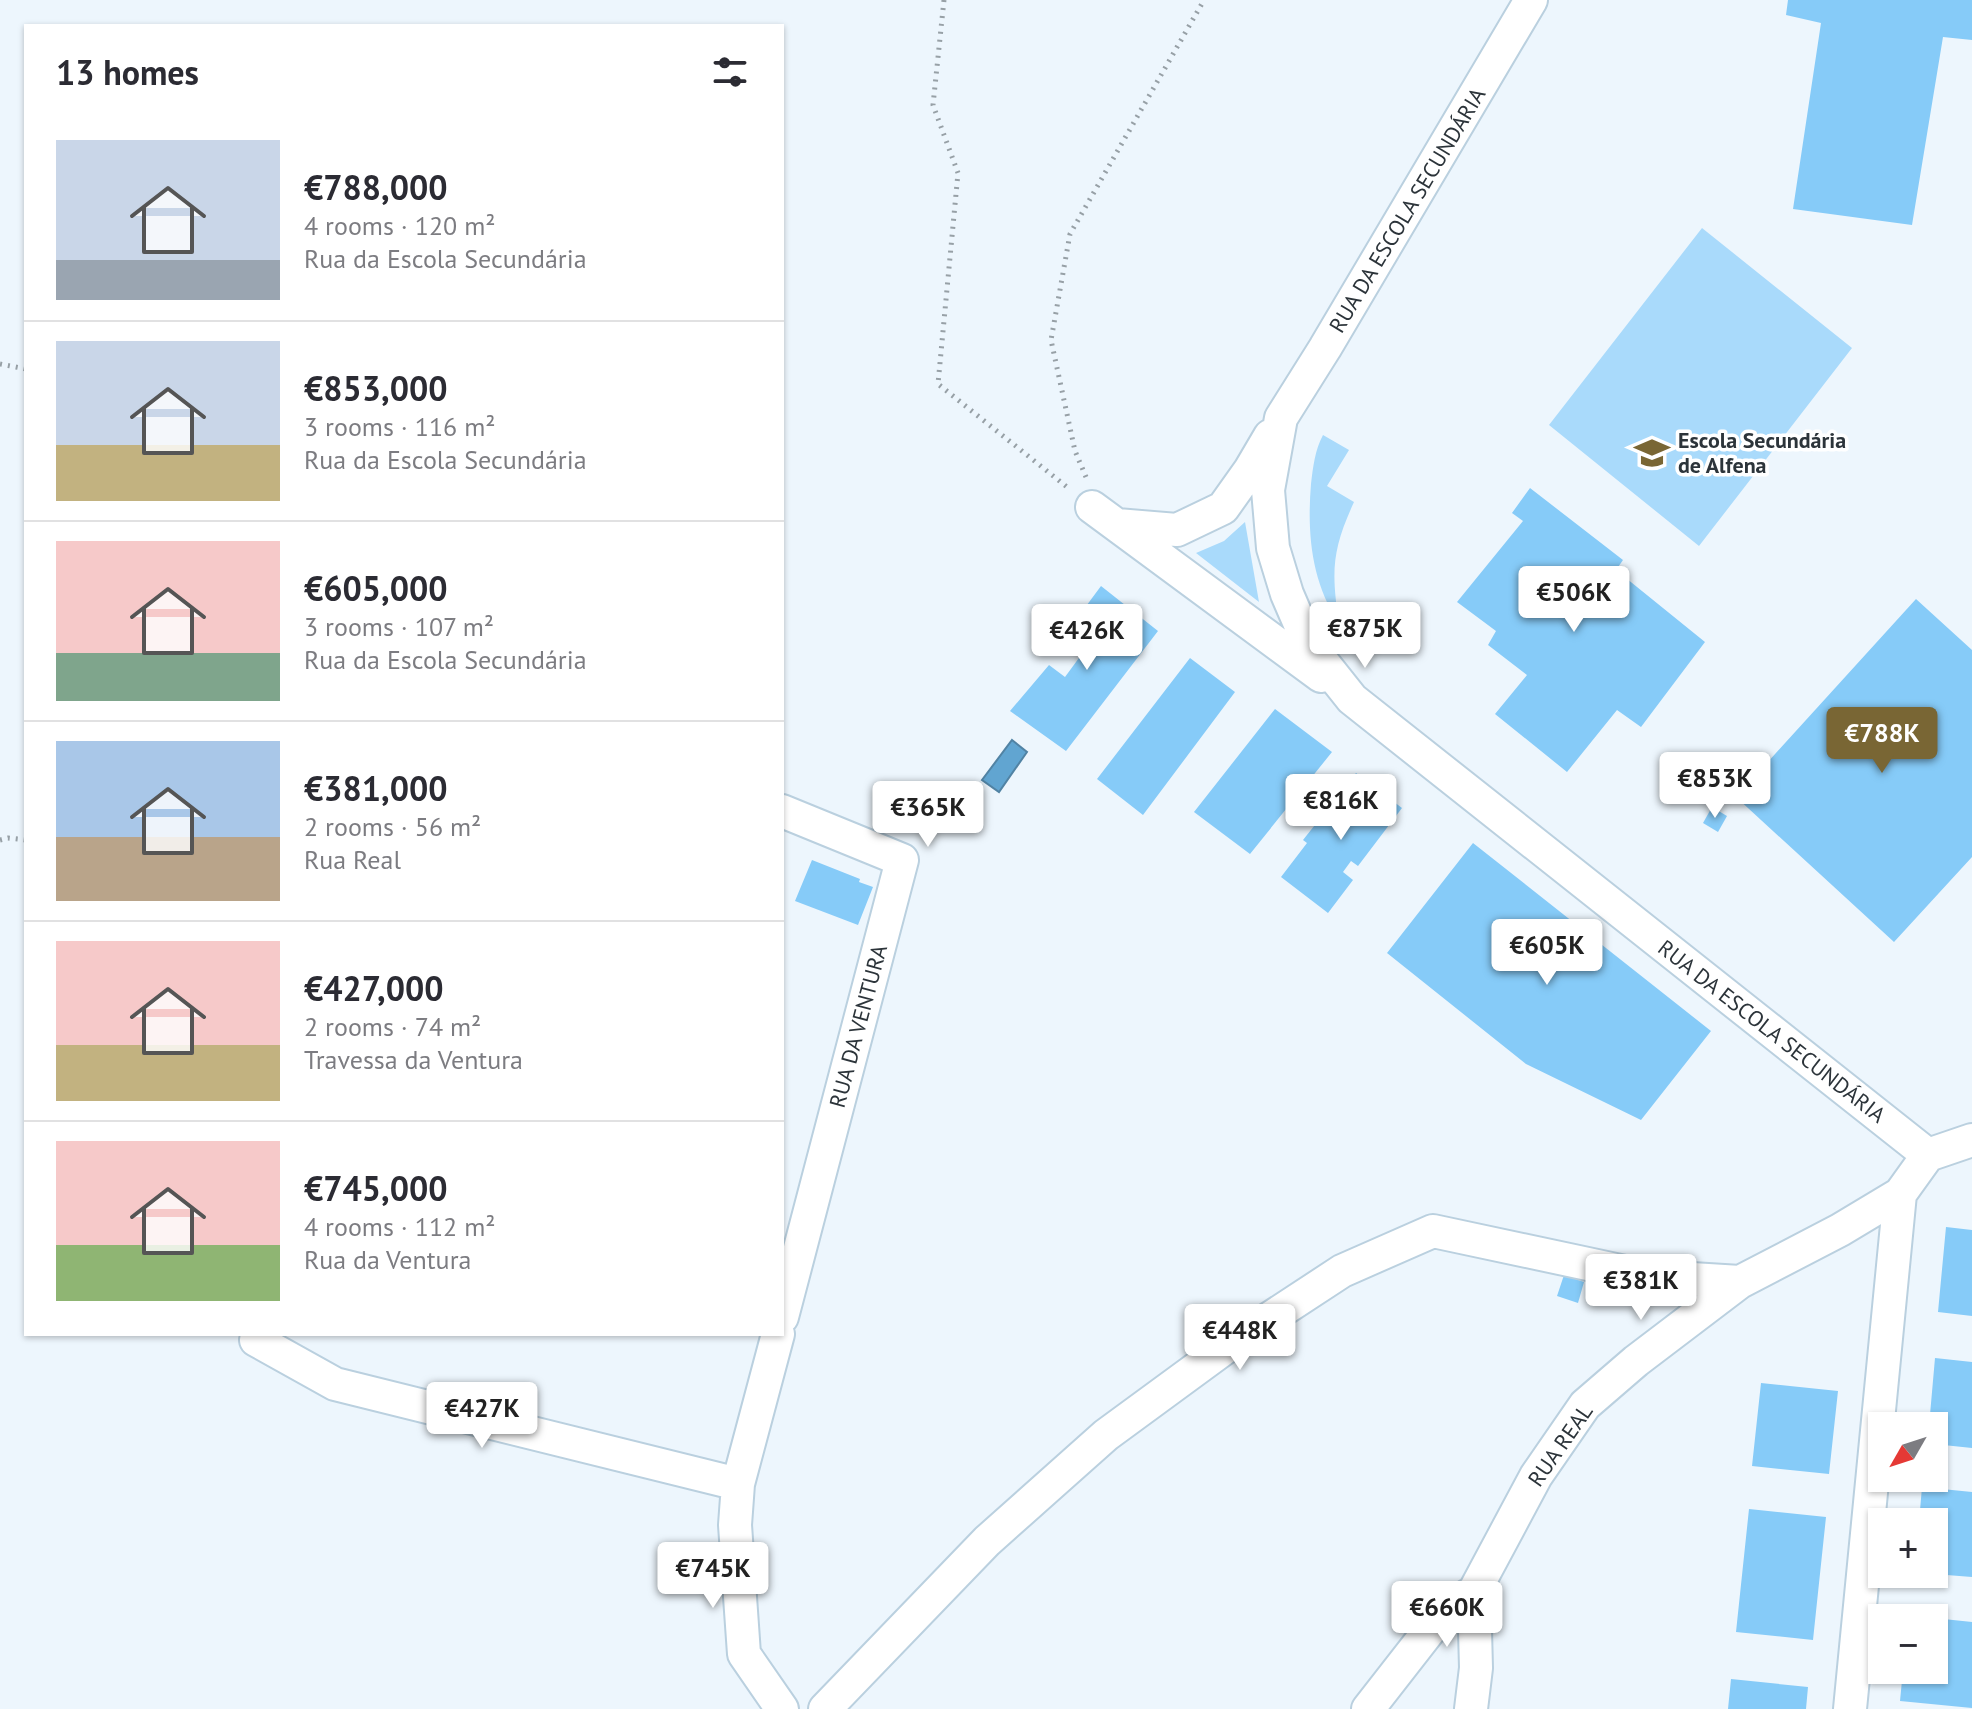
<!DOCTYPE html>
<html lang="en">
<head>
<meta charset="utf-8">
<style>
  body { margin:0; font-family:"PT Sans",sans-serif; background:#f7f7f7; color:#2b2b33; height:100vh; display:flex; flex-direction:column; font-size:30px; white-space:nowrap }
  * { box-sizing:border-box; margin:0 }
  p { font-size:26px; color:#7c7c81 }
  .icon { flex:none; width:44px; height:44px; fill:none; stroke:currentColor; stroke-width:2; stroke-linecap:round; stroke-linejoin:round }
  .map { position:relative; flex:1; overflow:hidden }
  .drawer { position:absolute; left:24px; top:24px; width:760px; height:1312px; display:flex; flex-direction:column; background:#fff; border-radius:0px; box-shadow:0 2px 6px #0004 }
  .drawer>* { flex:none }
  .needle { width:52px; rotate:231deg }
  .fabs { position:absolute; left:1868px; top:1412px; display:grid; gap:16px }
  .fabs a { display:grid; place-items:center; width:80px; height:80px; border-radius:0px; background:#fff; box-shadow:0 2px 6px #0004; font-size:40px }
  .price { position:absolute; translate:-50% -68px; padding:0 18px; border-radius:8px; background:#fff; color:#222; font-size:26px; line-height:52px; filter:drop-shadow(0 2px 4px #0008) }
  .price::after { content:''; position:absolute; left:50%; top:48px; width:24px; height:18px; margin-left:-12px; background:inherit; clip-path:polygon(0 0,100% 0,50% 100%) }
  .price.current { background:#796634; color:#fff }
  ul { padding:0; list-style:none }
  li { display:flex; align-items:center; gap:24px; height:200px; padding:0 32px }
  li+li { border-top:2px solid #e1e1e2 }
  li span { display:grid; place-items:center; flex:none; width:224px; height:160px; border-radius:0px; color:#555 }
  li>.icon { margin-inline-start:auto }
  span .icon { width:96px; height:96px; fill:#fffc; stroke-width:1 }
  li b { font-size:34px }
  h2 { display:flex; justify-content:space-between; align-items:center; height:96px; padding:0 32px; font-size:34px }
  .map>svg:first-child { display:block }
  .green { fill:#a9dafb }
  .water { fill:#61a5d1; stroke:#5183a4; stroke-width:2 }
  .building { fill:#86cbf8 }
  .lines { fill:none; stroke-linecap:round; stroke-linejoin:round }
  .street-casing { stroke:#bad0df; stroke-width:36 }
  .path { stroke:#97a0a6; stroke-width:5; stroke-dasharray:2 6; stroke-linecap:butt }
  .street { stroke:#fff; stroke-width:32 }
  .labels { text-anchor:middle; stroke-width:7; stroke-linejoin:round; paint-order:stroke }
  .street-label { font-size:22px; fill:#2c343a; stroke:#fff }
  .poi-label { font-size:22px; font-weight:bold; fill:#2c343a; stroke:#fff; text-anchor:start }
</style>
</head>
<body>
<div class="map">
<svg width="1972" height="1709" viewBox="0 0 1972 1709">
  <rect width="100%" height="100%" fill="#edf6fd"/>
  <path class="green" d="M1702 228 1852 348 1699 546 1549 425Z
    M1323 435 1349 450 1327 486 1354 502C1332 550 1331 571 1339 623 1311 582 1307 532 1311 484 1313 467 1315 450 1323 435Z
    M1245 522 1259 602 1196 553 1224 541Z"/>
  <path class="water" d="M1012 740 1027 752 999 792 982 780Z"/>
  <path class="building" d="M1788 0H1972V40L1943 37 1912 225 1793 209 1821 23 1786 15Z
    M1530 488 1623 560 1616 570 1705 642 1641 727 1617 710 1567 772 1495 714 1527 675 1488 645 1496 631 1457 602 1523 521 1512 513Z
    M1101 586 1158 631 1066 751 1010 711 1049 665 1065 677 1098 632 1078 617Z
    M1916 599 1972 650V857L1894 942 1736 797Z
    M1190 658 1235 692 1143 815 1097 779Z
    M1275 709 1332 752 1250 854 1194 812Z
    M1356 773 1402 808 1358 866 1351 861 1343 872 1353 880 1328 913 1281 877 1307 843 1303 840Z
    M1712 807 1727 816 1718 832 1703 823Z
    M1473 843 1711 1031 1641 1120 1526 1064 1387 953Z
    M812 860 860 879 859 882 873 887 858 925 795 901Z
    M1946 1227 1972 1230V1316L1938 1312Z
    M1564 1275 1584 1282 1578 1303 1557 1296Z
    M1935 1358 1972 1362V1448L1934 1444V1426H1929Z
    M1761 1383 1838 1391 1829 1474 1752 1466Z
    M1922 1487 1972 1492V1577L1934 1574V1522H1919Z
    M1749 1509 1826 1517 1813 1640 1736 1632Z
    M1934 1618 1972 1622V1708L1900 1701 1903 1670H1934Z
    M1731 1679 1808 1687 1806 1709H1728Z"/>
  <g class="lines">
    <g class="street-casing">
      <path id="street" d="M1531 0 1325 348 1281 418 1268 490 1273 548 1287 594 1309 645 1352 699 1928 1155
        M1092 507 1321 676
        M1117 525 1177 530 1223 508 1250 470 1270 436
        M782 811 902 860 782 1317
        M778 1334 738 1484 735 1525 744 1654 782 1709
        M256 1340 335 1384 738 1484
        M825 1709 987 1541 1106 1435 1226 1347 1342 1271 1433 1231 1644 1276 1740 1282
        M1368 1709 1432 1627 1451 1606 1474 1592 1536 1476 1585 1405 1636 1361 1740 1282 1840 1230 1900 1194 1928 1155 1972 1140
        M1471 1709 1476 1668 1474 1592
        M1850 1709 1900 1194"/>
    </g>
    <path class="path" d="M944 0 933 105 958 173 938 384 1067 487
      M0 364 26 369
      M1086 477 1075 451 1051 340 1070 234 1204 0
      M0 840 8 838 26 840"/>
    <use href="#street" class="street"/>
  </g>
  <defs>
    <g id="school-bare" transform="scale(2.76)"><path d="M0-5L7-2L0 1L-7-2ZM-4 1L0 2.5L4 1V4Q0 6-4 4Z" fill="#796634" stroke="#fff" stroke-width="2.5" paint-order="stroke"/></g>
  </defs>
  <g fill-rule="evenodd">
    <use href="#school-bare" x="1652" y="453"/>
  </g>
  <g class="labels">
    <g class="street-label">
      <text transform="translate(1407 210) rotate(-59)" y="8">RUA DA ESCOLA SECUNDÁRIA</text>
      <text transform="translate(858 1026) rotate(-75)" y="8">RUA DA VENTURA</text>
      <text transform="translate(1772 1031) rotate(38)" y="8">RUA DA ESCOLA SECUNDÁRIA</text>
      <text transform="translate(1560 1445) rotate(-55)" y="8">RUA REAL</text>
    </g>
    <g class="poi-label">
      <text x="1678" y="448">Escola Secundária<tspan x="1678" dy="25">de Alfena</tspan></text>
    </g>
  </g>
</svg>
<div class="fabs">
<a><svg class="needle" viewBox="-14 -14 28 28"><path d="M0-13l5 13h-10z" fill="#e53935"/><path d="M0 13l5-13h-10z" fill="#7c7c81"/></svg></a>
<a>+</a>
<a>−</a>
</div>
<b class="price" style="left:1574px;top:634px">€506K</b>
<b class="price" style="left:1365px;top:670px">€875K</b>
<b class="price" style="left:1087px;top:672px">€426K</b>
<b class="price current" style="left:1882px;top:775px">€788K</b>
<b class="price" style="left:1715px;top:820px">€853K</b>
<b class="price" style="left:1341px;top:842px">€816K</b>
<b class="price" style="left:928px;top:849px">€365K</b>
<b class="price" style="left:1547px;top:987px">€605K</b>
<b class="price" style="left:1641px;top:1322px">€381K</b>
<b class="price" style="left:1240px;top:1372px">€448K</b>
<b class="price" style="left:482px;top:1450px">€427K</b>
<b class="price" style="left:713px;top:1610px">€745K</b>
<b class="price" style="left:1447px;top:1649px">€660K</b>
<section class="drawer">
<h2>13 homes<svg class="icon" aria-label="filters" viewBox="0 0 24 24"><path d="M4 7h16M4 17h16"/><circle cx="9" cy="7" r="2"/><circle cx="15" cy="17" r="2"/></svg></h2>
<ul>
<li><span style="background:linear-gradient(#c9d6e8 75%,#9aa5b1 0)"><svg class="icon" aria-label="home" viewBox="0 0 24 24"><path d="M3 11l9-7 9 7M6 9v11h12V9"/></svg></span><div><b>€788,000</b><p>4 rooms · 120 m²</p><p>Rua da Escola Secundária</p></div></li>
<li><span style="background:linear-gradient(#c9d6e8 65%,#c2b280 0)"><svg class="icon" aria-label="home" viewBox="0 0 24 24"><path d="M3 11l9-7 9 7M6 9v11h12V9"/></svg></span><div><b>€853,000</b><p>3 rooms · 116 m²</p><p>Rua da Escola Secundária</p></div></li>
<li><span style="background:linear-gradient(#f6c9c9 70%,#7fa58c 0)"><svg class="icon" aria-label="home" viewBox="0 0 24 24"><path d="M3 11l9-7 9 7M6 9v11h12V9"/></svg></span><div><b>€605,000</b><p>3 rooms · 107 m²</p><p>Rua da Escola Secundária</p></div></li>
<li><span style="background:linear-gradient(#a9c7e8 60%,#b9a48a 0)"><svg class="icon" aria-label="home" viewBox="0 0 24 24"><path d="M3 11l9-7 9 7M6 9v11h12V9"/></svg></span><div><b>€381,000</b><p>2 rooms · 56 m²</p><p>Rua Real</p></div></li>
<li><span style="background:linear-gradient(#f6c9c9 65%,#c2b280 0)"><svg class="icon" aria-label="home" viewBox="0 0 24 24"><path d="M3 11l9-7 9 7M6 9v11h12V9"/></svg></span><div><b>€427,000</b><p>2 rooms · 74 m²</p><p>Travessa da Ventura</p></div></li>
<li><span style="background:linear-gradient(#f6c9c9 65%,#8fb573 0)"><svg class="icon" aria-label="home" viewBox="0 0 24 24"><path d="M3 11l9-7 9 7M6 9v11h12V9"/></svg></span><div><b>€745,000</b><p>4 rooms · 112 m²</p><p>Rua da Ventura</p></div></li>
</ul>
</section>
</div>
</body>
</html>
